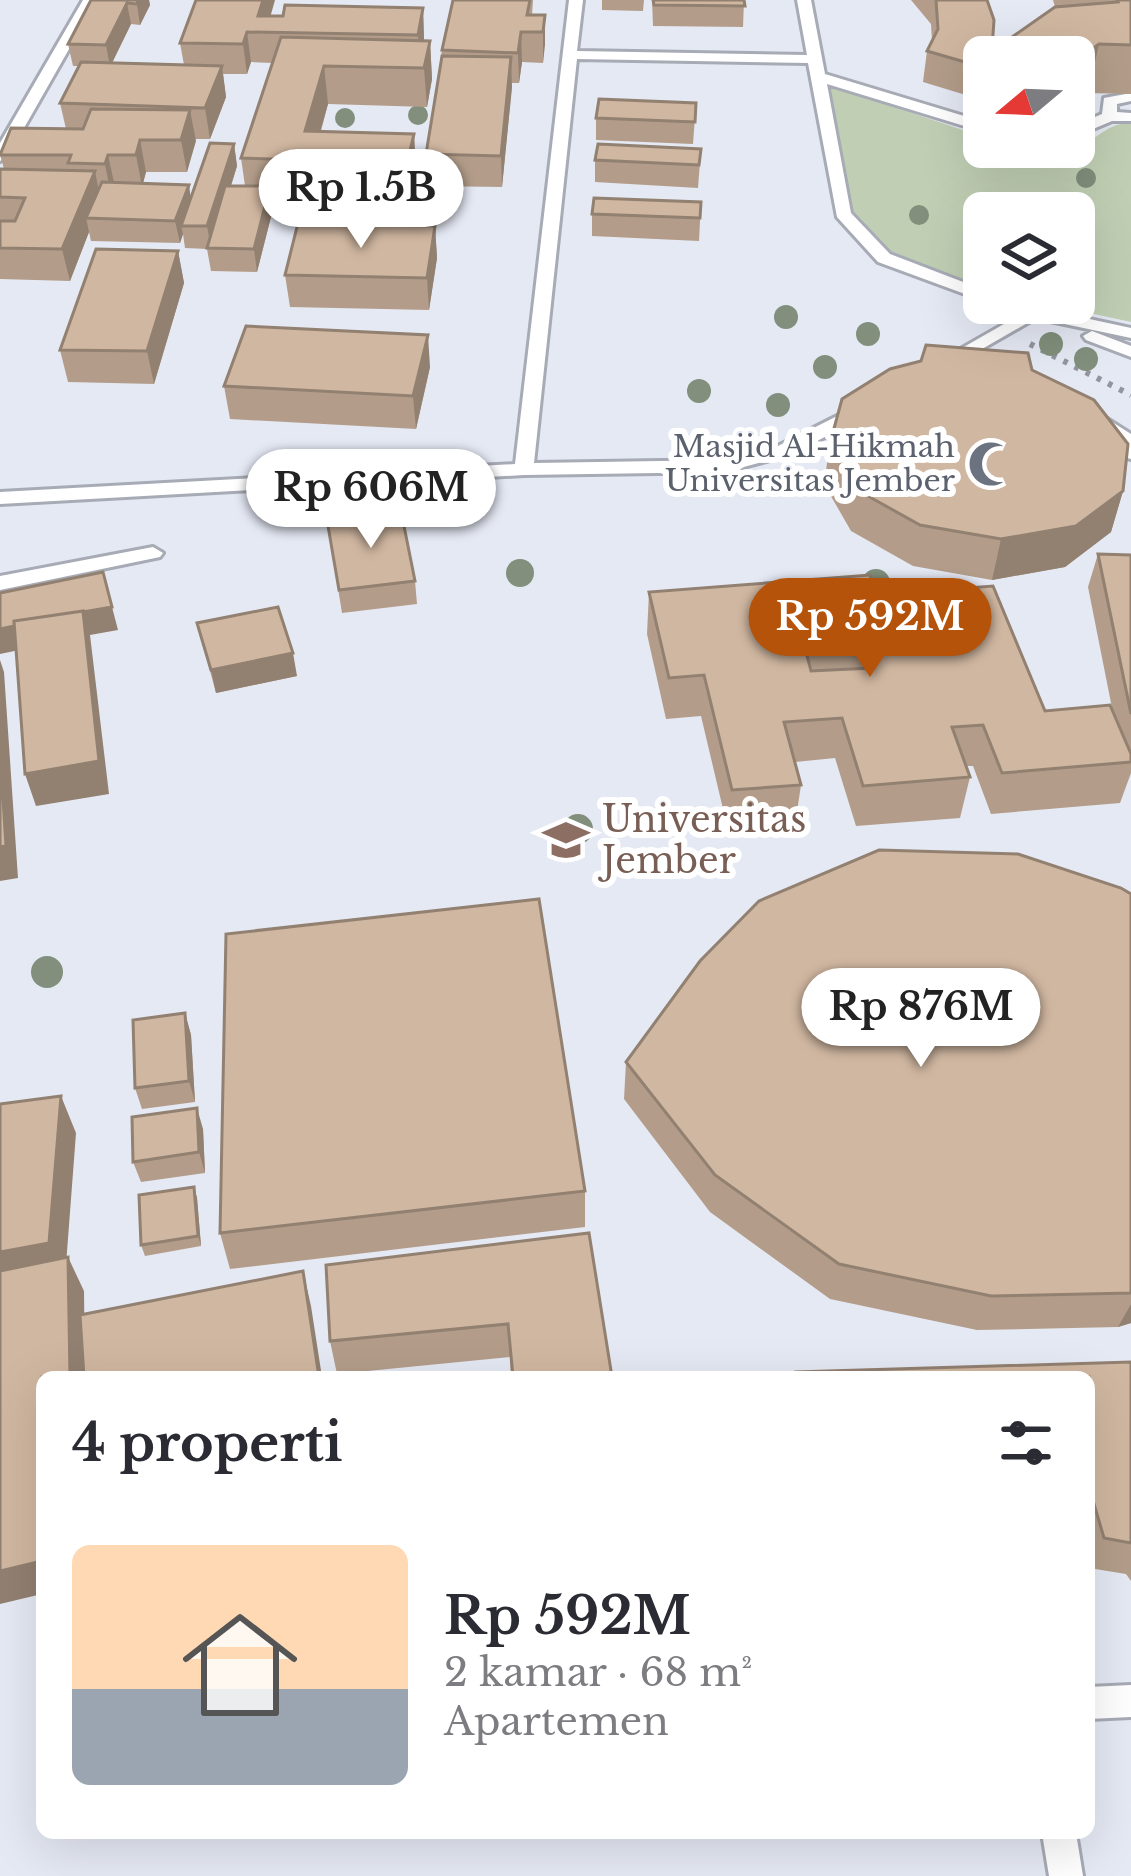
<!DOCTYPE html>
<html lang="id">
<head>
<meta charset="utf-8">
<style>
  body { margin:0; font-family:"Libre Baskerville",serif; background:#f7f7f7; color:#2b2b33; height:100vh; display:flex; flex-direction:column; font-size:45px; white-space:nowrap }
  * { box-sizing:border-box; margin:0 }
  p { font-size:39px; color:#7c7c81 }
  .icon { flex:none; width:66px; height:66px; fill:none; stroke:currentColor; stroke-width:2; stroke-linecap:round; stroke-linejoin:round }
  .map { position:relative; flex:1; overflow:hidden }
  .sheet { position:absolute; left:36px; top:1371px; width:1059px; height:468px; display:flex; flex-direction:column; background:#fff; border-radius:18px; box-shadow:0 12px 48px #0002 }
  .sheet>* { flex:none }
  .needle { width:78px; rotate:251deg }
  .controls { position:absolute; left:963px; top:36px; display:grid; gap:24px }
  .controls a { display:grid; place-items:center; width:132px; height:132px; border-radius:18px; background:#fff; box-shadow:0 12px 48px #0002; font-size:60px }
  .price { position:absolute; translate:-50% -102px; padding:0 27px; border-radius:42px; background:#fff; color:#222; font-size:39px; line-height:78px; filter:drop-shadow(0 3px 6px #0008) }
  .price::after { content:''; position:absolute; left:50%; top:72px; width:36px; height:27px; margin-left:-18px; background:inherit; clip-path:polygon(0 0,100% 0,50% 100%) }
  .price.active { background:#b45309; color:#fff }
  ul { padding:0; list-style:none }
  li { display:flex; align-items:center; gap:36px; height:300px; padding:0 36px }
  li span { display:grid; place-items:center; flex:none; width:336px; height:240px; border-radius:18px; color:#555 }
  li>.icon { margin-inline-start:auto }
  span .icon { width:144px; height:144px; fill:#fffc; stroke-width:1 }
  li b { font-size:51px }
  h2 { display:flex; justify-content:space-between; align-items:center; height:144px; padding:0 36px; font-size:51px }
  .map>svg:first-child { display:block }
  .green { fill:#c0cfb4 }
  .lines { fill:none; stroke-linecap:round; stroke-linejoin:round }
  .lane-casing { stroke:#a7abb5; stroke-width:6 }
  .path { stroke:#92959d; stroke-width:6; stroke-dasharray:4.5 8; stroke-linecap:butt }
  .lane { fill:#fff; fill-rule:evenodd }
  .tree { fill:#818f7c }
  .wall { fill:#b39d8a; fill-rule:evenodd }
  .shaded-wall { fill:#928071 }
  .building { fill:#d0b7a1; stroke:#928071; stroke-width:3; fill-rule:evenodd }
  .labels { text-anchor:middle; stroke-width:12; stroke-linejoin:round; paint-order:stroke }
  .far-worship-label { font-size:30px; fill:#5b616d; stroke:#fff; text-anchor:end }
  .education-label { font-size:36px; fill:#785e54; stroke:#fff; text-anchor:start }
</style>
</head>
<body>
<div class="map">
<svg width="1131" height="1876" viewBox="0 0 1131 1876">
  <rect width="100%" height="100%" fill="#e5e9f4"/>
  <path class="green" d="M825 84 984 137V147C1011 147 1045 154 1071 149 1095 144 1105 122 1131 123V322L1043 303H1074V213H984V287C836 244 851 225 825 84Z"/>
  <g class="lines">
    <g class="lane-casing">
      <path id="lane" d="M83 0H97L8 156 0 161V143Z
        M569 0H583L577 51 807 55 797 0H811L825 74 984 122V132L827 84 851 213 890 254 984 290V301L878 262 837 217 808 63 577 59 534 463 725 460 778 446 855 407H867V415L792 454 725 472 524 475 0 504V492L515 464Z
        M1131 93V101L1117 104V112L1131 113V121H1112L1074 137V126L1102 114 1104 98Z
        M1034 307 1131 328V338L1036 318 949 368H937L934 364Z
        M1092 331 1131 346V357L1086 340 1083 336Z
        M1098 413 1131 434V459L1124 457 1117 441 1092 422V414Z
        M153 547 163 553 160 557 0 590V576Z
        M1131 1685V1717L1089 1719V1687Z
        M1042 1833H1076L1083 1876H1049Z"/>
    </g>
    <path class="path" d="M1030 344 1131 395"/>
    <use href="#lane" class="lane"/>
  </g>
  <g class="tree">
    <circle cx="418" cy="115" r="10"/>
    <circle cx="345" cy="118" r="10"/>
    <circle cx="1086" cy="178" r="10"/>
    <circle cx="919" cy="215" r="10"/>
    <circle cx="786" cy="317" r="12"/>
    <circle cx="868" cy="334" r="12"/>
    <circle cx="1051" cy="344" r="12"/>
    <circle cx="1086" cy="359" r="12"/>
    <circle cx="825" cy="367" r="12"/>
    <circle cx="699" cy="391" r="12"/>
    <circle cx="778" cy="405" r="12"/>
    <circle cx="520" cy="573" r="14"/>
    <circle cx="876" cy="583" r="14"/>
    <circle cx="578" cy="829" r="15"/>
    <circle cx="47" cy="972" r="16"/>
  </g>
  <path class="wall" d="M91 0H149L150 5 140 25 131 24 112 63 184 65 180 43 271 16 423 8 424 41H430L432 79 427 107 328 104 321 131 414 134 416 173 410 202 272 198 273 209 257 272 211 271 207 249 185 248 183 234 180 243 91 241 89 232 70 281 0 279V169H4L0 155 66 129 60 103 79 66H73L68 44ZM251 62 273 63 241 158 245 186H231L237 166 234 144 191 198 143 183 146 172H187L195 139H210L226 97 223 74H247Z
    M453 0H533L532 15H545L543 63 522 62 519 83H512L502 187 428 186 426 154 442 50Z
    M602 0H644L643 11 602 10Z
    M652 0H744L743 27 653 26Z
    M911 0H987L969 96 923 82 927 51 932 41 931 24Z
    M1053 0H1131V94L1088 93 1074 103V57H999L1002 44 1055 7Z
    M696 103 693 144 596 140V118Z
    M701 149 698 188 595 182V160Z
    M701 202 699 241 592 236V214Z
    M435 226 437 258 429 310 290 307 285 275Z
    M178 251 184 283 154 384 68 382 60 350Z
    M430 367 416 429 230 419 224 386Z
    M1032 370 1123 491 1111 532 1065 567 992 580 913 566 851 531 824 484 830 443Z
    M327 520 415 581 417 604 342 613Z
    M1098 554 1131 555V773L1120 803 991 814 973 766H966L970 777 960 818 856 826 835 758 795 762 801 785 795 825 728 830 701 716 666 719 647 634 649 592 876 595 1045 711 1113 713 1088 587Z
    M197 623 297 676 216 693Z
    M1131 894V1323L1118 1327 977 1330 830 1299 710 1212 624 1099 626 1062Z
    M185 1013 191 1035 195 1102 142 1109 135 1088Z
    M203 1129 205 1173 141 1182 133 1162Z
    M194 1187 197 1198 201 1246 145 1256 141 1245Z
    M585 1191V1227L230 1269 220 1233Z
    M589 1233 612 1377H511L510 1357 337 1374 330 1341Z
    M1131 1362V1581L1126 1574 1089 1568V1377H795L796 1372Z"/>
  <path class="shaded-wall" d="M138 0H149L150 5 140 25 137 4Z
    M263 0H275L266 32 258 16Z
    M127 3 131 24 110 67 106 45Z
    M423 8 424 38 420 65 418 35Z
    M545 15V45L543 63V32Z
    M247 32 251 62 247 74 243 44Z
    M521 32 522 62 519 83 518 53Z
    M430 41 432 79 427 107 424 68Z
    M1099 44 1088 93 1074 103V62Z
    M992 49 990 57H984V82L969 96 975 65Z
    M511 57 512 88 502 187 501 156Z
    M222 66 226 97 210 139 205 108Z
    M324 66 328 104 312 160 305 131Z
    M190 110 196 141 187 172 181 140Z
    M414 134 416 173 410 202 407 163Z
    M140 140 146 172 142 187 136 155Z
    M234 144 237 166 211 249 207 226Z
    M108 155 115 187 111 195 105 164Z
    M95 171 101 202 86 218 89 232 70 281 62 249Z
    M189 185 192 207 181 226 183 234 180 243 175 221Z
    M270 186 273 209 257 272 254 249Z
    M435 226 437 258 429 310 427 278Z
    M178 251 184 283 154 384 147 351Z
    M428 335 430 367 416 429 413 396Z
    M1123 491 1111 532 1065 567 992 580 1001 539Z
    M112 607 118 630 90 635 109 794 36 806 25 774 86 636 0 654V629Z
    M293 653 297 676 216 693 211 670Z
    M0 660 4 672 18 878 0 881Z
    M185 1013 191 1035 195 1102 189 1081Z
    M61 1096 76 1133 65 1278 0 1290V1252Z
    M197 1108 203 1129 205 1173 199 1152Z
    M194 1187 197 1198 201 1246 198 1236Z
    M68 1257 84 1291 85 1377H70Z
    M303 1271 311 1306 322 1377H319Z
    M1131 1304V1323L1118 1327Z
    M42 1561V1594L0 1604V1571Z"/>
  <path class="building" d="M91 0H138L137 4 127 3 106 45 68 44Z
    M196 0H263L258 16H283L285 5 423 8 418 35 247 32 243 44 180 43Z
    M453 0H530L527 15H545L543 32H521L518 53 442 50Z
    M653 0H744L745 6 654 5Z
    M936 0H987L994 20 992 49 975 65 927 51 938 29Z
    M1117 0H1131V45L1099 44 1074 62V57H1043L1002 44 1055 7 1118 2Z
    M281 37 430 41 424 68 324 66 305 131 414 134 407 163 241 158Z
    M442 56 511 57 501 156 426 154Z
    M81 62 222 66 205 108 60 103Z
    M599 99 696 103 695 122 596 118Z
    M91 109 190 110 181 140H140L136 155H108L105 164 68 163 71 155H0L11 128 83 129Z
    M210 143 234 144 207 226H181Z
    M598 144 701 149 699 165 595 160Z
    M0 169 95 171 62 249 0 248V221H15L25 198 0 197Z
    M102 182 189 185 175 221 86 218Z
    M225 186H270L254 249 207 248Z
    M594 198 701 202 700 218 592 214Z
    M298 223 435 226 427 278 285 275Z
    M96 249 178 251 147 351 60 350Z
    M246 326 428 335 413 396 224 386Z
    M926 345 1028 353 1032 370 1094 400 1128 444 1123 491 1076 526 1001 539 920 525 857 490 830 443 842 399 890 369 921 361Z
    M401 511 415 581 339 590 327 520Z
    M1098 554 1131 555V714Z
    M103 572 112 607 83 612V611L14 621V626L0 629V593Z
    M870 575 876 595 993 586 1045 711 1110 705 1131 754V762L1002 773 983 725 952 727 970 777 863 786 842 718 784 722 801 785 732 790 704 675 669 678 649 592ZM861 632 871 668 811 671 802 636Z
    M278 607 293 653 211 670 197 623Z
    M83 611 99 761 25 774 14 621Z
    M0 751 6 846 0 847Z
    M879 850 1018 854 1121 888 1131 894V1293L991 1296 839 1264 715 1175 626 1062 700 961 759 901Z
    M539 899 585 1191 220 1233 226 934Z
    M185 1013 189 1081 135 1088 133 1020Z
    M61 1096 49 1243 0 1252V1104Z
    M197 1108 199 1152 133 1162 132 1117Z
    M194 1187 198 1236 141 1245 139 1195Z
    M589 1233 612 1377H513L508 1324 330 1341 326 1265Z
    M68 1257 70 1377H42V1561L0 1571V1271Z
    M303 1271 319 1377H84L80 1315Z
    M1131 1362V1543L1104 1538 1089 1487V1377H797L796 1372Z"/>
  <defs>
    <g id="mosque-bare" transform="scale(3.6)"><path d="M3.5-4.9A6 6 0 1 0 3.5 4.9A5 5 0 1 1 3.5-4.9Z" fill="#6b7280" stroke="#fff" stroke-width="2.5" paint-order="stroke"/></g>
    <g id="university-bare" transform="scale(3.6)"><path d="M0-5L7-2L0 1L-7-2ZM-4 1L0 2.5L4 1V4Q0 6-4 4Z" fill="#8d6e63" stroke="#fff" stroke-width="2.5" paint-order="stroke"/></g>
  </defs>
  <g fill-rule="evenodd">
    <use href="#mosque-bare" x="991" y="464"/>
    <use href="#university-bare" x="566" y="840"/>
  </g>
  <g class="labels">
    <g class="far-worship-label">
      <text x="955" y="457">Masjid Al-Hikmah<tspan x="955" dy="34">Universitas Jember</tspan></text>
    </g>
    <g class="education-label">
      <text x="602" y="832">Universitas<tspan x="602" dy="41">Jember</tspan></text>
    </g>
  </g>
</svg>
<div class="controls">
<a><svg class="needle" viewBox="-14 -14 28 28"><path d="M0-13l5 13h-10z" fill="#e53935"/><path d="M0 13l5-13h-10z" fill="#7c7c81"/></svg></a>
<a><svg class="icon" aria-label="layers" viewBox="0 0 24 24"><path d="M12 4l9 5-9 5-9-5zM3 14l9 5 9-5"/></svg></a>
</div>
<b class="price" style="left:361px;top:251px">Rp 1.5B</b>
<b class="price" style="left:371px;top:551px">Rp 606M</b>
<b class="price active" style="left:870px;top:680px">Rp 592M</b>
<b class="price" style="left:921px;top:1070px">Rp 876M</b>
<section class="sheet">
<h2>4 properti<svg class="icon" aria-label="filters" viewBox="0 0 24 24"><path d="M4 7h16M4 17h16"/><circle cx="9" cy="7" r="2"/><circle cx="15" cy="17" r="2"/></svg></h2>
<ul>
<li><span style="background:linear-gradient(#ffd9b3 60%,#9aa5b1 0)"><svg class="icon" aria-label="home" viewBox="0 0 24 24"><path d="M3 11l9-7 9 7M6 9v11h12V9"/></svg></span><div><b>Rp 592M</b><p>2 kamar · 68 m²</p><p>Apartemen</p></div></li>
</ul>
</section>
</div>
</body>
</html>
